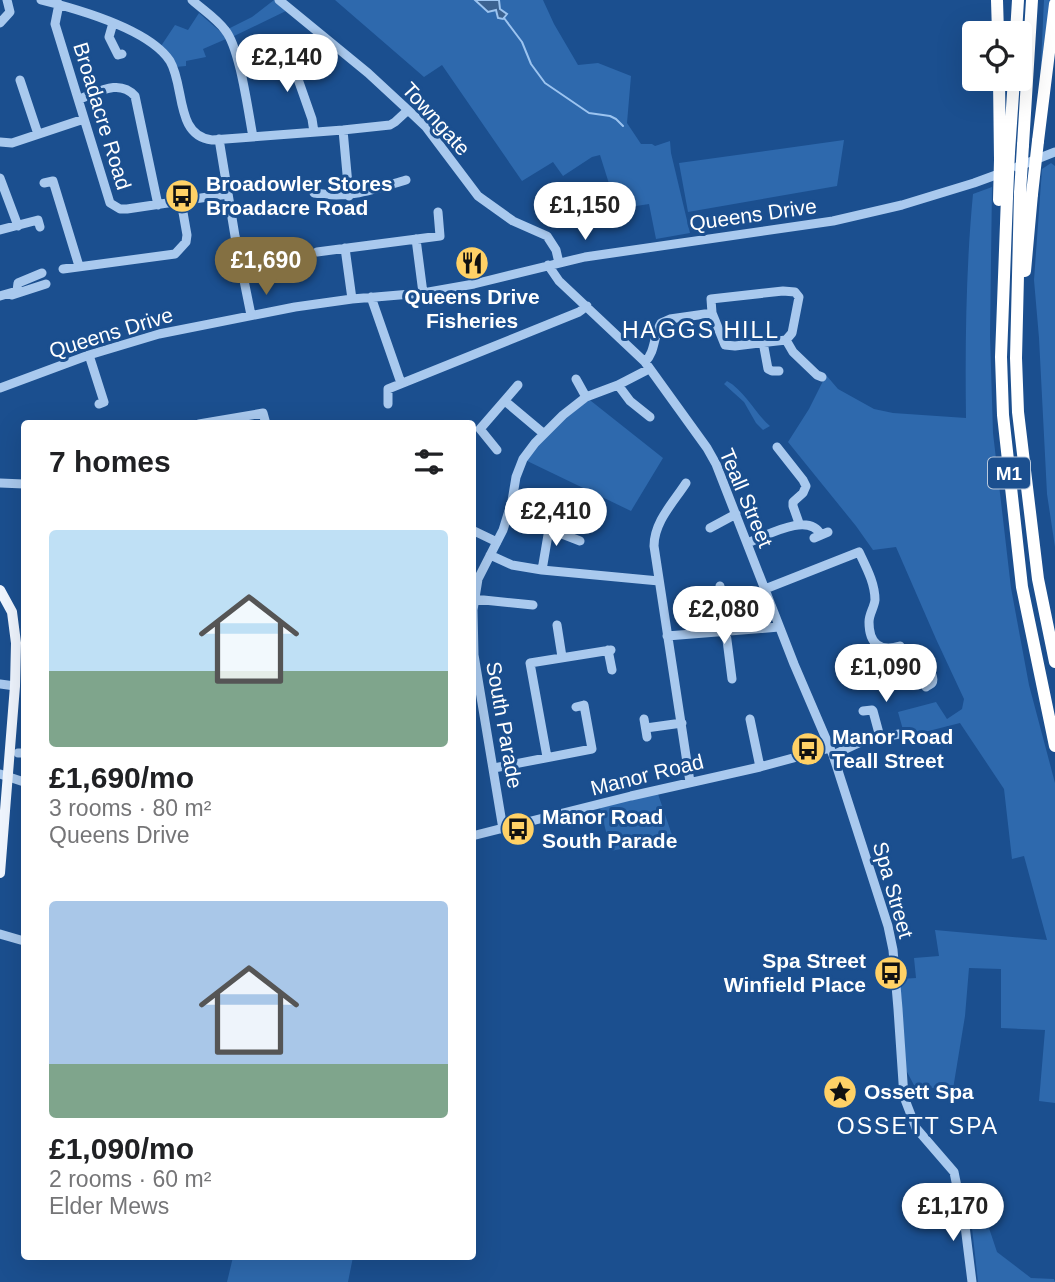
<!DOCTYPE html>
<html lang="en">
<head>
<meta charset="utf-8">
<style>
  body { margin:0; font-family:Helvetica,sans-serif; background:#f6f6f6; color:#202124; height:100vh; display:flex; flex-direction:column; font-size:26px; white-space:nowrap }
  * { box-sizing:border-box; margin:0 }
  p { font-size:23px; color:#757577 }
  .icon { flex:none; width:38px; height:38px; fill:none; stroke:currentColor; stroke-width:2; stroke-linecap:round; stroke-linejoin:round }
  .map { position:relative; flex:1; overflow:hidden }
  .sheet { position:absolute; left:21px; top:420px; width:455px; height:840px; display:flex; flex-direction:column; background:#fff; border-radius:7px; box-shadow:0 7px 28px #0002 }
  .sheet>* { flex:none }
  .buttons { position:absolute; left:962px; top:21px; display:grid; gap:14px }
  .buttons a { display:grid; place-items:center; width:70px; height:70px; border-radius:7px; background:#fff; box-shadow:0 7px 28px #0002; font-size:35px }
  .price { position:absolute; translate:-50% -60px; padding:0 16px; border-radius:24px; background:#fff; color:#222; font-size:23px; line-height:46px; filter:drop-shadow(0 2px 4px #0008) }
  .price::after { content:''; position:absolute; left:50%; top:42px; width:21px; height:16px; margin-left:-10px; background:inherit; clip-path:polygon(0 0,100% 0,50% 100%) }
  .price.current { background:#847042; color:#fff }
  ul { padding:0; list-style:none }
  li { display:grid; align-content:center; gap:14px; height:371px; padding:0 28px }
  li span { display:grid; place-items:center; height:217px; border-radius:7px; color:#555 }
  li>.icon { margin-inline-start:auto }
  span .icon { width:126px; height:126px; fill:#fffc; stroke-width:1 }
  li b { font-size:30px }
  h2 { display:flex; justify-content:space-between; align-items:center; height:84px; padding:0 28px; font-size:30px }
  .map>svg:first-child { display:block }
  .green { fill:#2e69ad }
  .water { fill:#3c6290; stroke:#9cc4f0; stroke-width:2 }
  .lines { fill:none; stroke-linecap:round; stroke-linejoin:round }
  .stream { stroke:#9cc4f0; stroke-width:2 }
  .minor { stroke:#a9c9ee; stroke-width:9 }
  .major { stroke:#f0f6ff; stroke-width:10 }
  .highway { stroke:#fff; stroke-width:12 }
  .highway-bridge { stroke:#fff; stroke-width:12 }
  .labels { text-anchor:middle; stroke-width:6; stroke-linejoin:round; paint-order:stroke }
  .shield { fill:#1b4f8f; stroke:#bbcadd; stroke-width:2 }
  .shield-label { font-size:19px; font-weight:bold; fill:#fff }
  .street-label { font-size:21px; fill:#fff; stroke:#1b4f8f }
  .poi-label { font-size:21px; font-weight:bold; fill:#fff; stroke:#1b4f8f; text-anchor:start }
  .neighbourhood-label { font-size:23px; letter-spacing:2px; fill:#fff; stroke:#1b4f8f }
</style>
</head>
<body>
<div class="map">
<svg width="1055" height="1282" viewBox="0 0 1055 1282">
  <rect width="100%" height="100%" fill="#1b4f8f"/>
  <path class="green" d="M274 0H279L290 9 230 38 226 30 252 17Z
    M335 0H543L554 24 578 65 598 63 631 76 627 123 641 144H652L655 146 670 141 671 153 690 233 656 239 649 204 617 209 600 155 592 157 563 176 553 162 522 181 442 65 424 77Z
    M1044 0H1051L1040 83Z
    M199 13 223 34 226 39 203 49 206 57 186 61V66L175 67 161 46 175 25 188 30Z
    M844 140 837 186 688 212 679 163Z
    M1051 163 1055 166V547L1047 494 1039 338 1034 280 1042 169Z
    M992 187 990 336 993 433 1011 588 1029 685 1055 783V1103L1039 1101 1045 1030 1001 1028V969L969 968 965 1016 953 1089 915 1087 906 1070 900 979 916 978 914 958 939 956 935 930 1047 940 1024 856 1012 859 1004 789 960 723 905 737 898 712 936 702 947 719 962 709 964 699 936 639 896 547 873 550 856 526 788 442 809 409 826 375 838 389 874 409 893 413 966 418C965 344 966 267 973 194Z
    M727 381C745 391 754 412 770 426L763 430 756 423 744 402 724 384Z
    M586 397 663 458 631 511 523 459Z
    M657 791 673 838 611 851 599 804Z
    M985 1216 997 1252 1031 1278 1054 1279 1055 1282H978L971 1219Z
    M233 1257V1256L353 1257 348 1282H227Z"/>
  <path class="water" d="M475 0H499L500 9 507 14 503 19 498 18 496 10 488 12Z"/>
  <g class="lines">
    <path class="stream" d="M504 18 522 42 531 64 545 83 589 113 610 116 616 119 623 126"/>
    <path class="minor" d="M41 0C77 9 149 29 170 61 185 86 175 136 212 140L343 130 390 125 395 122 408 110
      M192 0C203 10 216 18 225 30 240 48 248 111 253 137
      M279 0 368 73 408 110 426 127 478 196 513 221 547 236 556 250 559 263
      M59 4 55 24 110 203 120 209H127L228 194
      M0 23 10 12 7 0
      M113 23 109 37 118 55 122 54
      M261 55 286 45 312 119 314 132
      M20 80 38 134
      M79 99C97 93 119 78 135 96L158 205
      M343 130 349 196
      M219 139 235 236 251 315
      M0 142 12 143 84 119
      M1017 167 1055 152
      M0 178 18 226
      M44 183 53 181 79 266
      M314 193C350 199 372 190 406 180
      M0 230 38 220 40 227
      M416 239 423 293
      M345 248 352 299
      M317 252 440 236 438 212
      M548 265 559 281 645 362 707 448 716 464 794 664 833 755 888 926 893 950 898 1009 904 1097 916 1128 954 1172 965 1226 972 1282
      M63 269 175 254 186 242 187 235 181 201
      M783 291 795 292 799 297 792 333 786 340 735 346 725 345 712 313 711 299Z
      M12 295 46 284
      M0 296 17 291 18 283 42 273
      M371 297 401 383
      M786 340 793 352 817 375 822 377
      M763 342 768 369 772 371H779
      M89 355 104 402 99 404
      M645 362C656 351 653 336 661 323L670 319 712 313
      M576 379 586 397
      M618 385 630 401 650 417
      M0 388 89 355 159 334 295 307 352 299 423 293 474 284 585 257 833 221 902 205 974 183 1004 172
      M505 401 543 433
      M388 404V389L579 312 587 306
      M199 424 263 413 266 424
      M777 447 803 480 806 486 803 493 793 502V506L799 523
      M497 450 480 429 518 385
      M0 483 24 484
      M686 483C673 503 654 522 654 546L690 782
      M544 527 580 541
      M710 528 736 514
      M472 530 497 542
      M814 538 828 532
      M747 543C766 536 809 511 821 535
      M490 555 512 565 542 570 659 581
      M542 570 549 529
      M720 586 732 679
      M765 589 859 552C866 567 875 583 875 600 874 608 869 614 869 622 869 644 880 652 900 646
      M474 599 533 605
      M557 625 562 657
      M667 636 779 627
      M903 649H915C920 655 937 675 932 683 931 685 928 685 926 687
      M608 650 612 670
      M0 684 15 686
      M863 711 872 710 873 711 880 737
      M644 719 647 737
      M750 719 760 767
      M646 728 682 723
      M18 753H24
      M833 755 863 741 899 734
      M547 757 530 663 611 650
      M494 768 592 749 584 705 576 707
      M0 774 24 782
      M503 829 474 655 473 610 478 579 503 530 512 501 516 477 523 459 535 443 563 415 586 397 618 385 649 369
      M472 836 631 796 760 767 830 748
      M0 934 24 941"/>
    <path class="major" d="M0 590 12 612 16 643 15 686 0 873"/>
    <path class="highway" d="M997 0 998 33
      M1016 33 1018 0
      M999 79 1000 160
      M1038 141 1055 4
      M1023 145 1032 0
      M1009 152 1014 79
      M1020 193 1016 358 1018 412 1038 579 1055 662
      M1007 197 1001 357 1003 415 1022 587 1055 746
      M1025 271 1032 194"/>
    <path class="highway-bridge" d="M1020 193 1023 145
      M1032 194 1038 141
      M1007 197 1009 152
      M999 200 1000 160"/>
  </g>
  <defs>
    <g id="bus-disc" transform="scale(1.75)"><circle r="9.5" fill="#ffd166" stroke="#1b4f8f"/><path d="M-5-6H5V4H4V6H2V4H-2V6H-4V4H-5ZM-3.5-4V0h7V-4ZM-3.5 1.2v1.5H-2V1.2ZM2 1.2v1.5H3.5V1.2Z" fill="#111"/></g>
    <g id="restaurant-disc" transform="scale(1.75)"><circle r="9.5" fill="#ffd166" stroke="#1b4f8f"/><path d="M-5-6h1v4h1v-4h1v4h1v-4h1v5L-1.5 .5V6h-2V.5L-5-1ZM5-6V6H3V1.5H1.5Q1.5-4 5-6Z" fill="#111"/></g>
    <g id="sight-disc" transform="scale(1.75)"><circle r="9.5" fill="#ffd166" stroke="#1b4f8f"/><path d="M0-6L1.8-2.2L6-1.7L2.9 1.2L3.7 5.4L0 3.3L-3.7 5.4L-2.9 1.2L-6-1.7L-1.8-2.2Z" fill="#111"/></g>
  </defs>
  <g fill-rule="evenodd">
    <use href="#bus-disc" x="182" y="196"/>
    <use href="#restaurant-disc" x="472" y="263"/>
    <use href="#bus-disc" x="808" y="749"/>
    <use href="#bus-disc" x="518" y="829"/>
    <use href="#bus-disc" x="891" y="973"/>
    <use href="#sight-disc" x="840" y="1092"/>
  </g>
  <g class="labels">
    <rect class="shield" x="988" y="457.5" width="42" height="31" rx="5"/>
    <g class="shield-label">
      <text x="1009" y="480">M1</text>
    </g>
    <g class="street-label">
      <text transform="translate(102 116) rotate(73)" y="7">Broadacre Road</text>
      <text transform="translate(436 119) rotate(48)" y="7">Towngate</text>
      <text transform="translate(753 215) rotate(-8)" y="7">Queens Drive</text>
      <text transform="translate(111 333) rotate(-17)" y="7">Queens Drive</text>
      <text transform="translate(746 498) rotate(67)" y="7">Teall Street</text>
      <text transform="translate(504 725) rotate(80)" y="7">South Parade</text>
      <text transform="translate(647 775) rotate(-14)" y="7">Manor Road</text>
      <text transform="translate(893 890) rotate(74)" y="7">Spa Street</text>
    </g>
    <g class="poi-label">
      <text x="206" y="191">Broadowler Stores<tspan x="206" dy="24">Broadacre Road</tspan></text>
      <text x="472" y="304" text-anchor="middle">Queens Drive<tspan x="472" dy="24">Fisheries</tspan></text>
      <text x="832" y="744">Manor Road<tspan x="832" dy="24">Teall Street</tspan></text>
      <text x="542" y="824">Manor Road<tspan x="542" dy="24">South Parade</tspan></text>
      <text x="866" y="968" text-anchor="end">Spa Street<tspan x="866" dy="24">Winfield Place</tspan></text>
      <text x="864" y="1099">Ossett Spa</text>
    </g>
    <g class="neighbourhood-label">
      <text x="701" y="338">HAGGS HILL</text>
      <text x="918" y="1134">OSSETT SPA</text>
    </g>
  </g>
</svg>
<div class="buttons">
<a><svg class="icon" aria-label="locate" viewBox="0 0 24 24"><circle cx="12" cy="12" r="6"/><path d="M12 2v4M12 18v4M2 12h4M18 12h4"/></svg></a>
</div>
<b class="price" style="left:287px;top:94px">£2,140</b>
<b class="price" style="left:585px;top:242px">£1,150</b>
<b class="price current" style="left:266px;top:297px">£1,690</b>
<b class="price" style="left:556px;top:548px">£2,410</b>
<b class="price" style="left:724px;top:646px">£2,080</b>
<b class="price" style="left:886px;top:704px">£1,090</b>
<b class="price" style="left:953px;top:1243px">£1,170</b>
<section class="sheet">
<h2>7 homes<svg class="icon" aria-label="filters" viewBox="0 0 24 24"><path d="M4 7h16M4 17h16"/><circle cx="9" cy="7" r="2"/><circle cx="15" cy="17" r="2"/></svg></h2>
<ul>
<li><span style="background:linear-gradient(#bfe0f5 65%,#7fa58c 0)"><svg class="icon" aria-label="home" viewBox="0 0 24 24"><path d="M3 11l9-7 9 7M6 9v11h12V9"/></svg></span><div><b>£1,690/mo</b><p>3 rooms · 80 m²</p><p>Queens Drive</p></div></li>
<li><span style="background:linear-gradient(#a9c7e8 75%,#7fa58c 0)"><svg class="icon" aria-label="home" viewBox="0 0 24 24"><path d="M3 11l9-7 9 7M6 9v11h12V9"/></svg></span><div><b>£1,090/mo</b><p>2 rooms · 60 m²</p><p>Elder Mews</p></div></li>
</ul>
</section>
</div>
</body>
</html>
